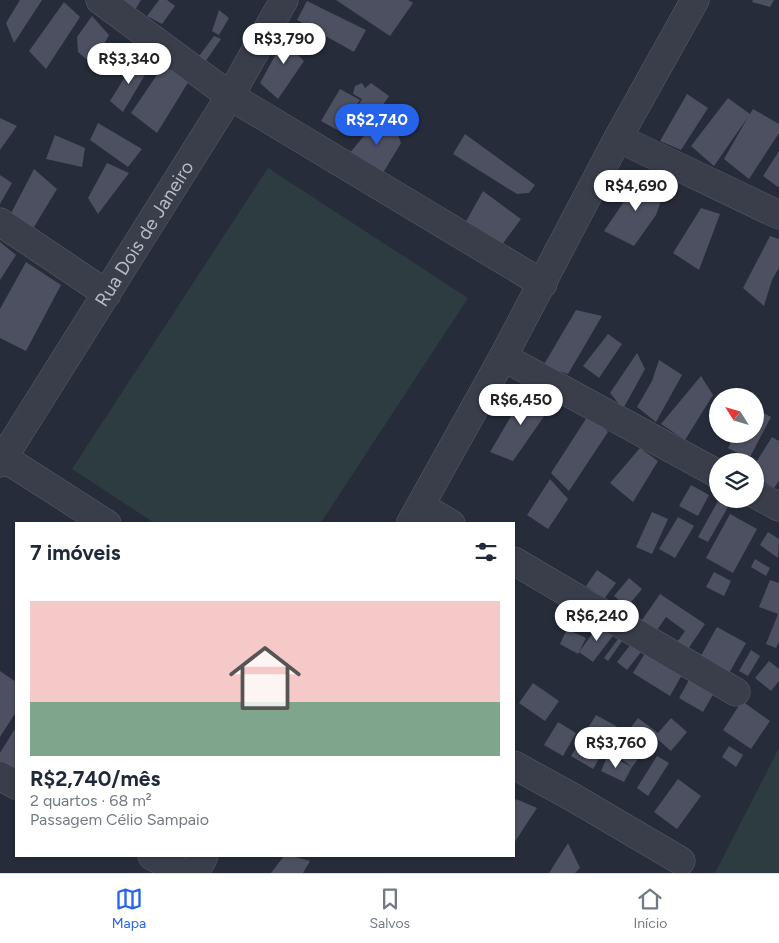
<!DOCTYPE html>
<html lang="pt">
<head>
<meta charset="utf-8">
<style>
  body { margin:0; font-family:Figtree,sans-serif; background:#f2f2f3; color:#1f2937; height:100vh; display:flex; flex-direction:column; font-size:19px; white-space:nowrap }
  * { box-sizing:border-box; margin:0 }
  p { font-size:16px; color:#747a83 }
  .icon { flex:none; width:28px; height:28px; fill:none; stroke:currentColor; stroke-width:2; stroke-linecap:round; stroke-linejoin:round }
  .map { position:relative; flex:1; overflow:hidden }
  .drawer { position:absolute; left:15px; top:522px; width:500px; height:335px; display:flex; flex-direction:column; background:#fff; border-radius:0px; box-shadow:0 1px 4px #0004 }
  .drawer>* { flex:none }
  .needle { width:32px; rotate:307deg }
  .controls { position:absolute; left:709px; top:388px; display:grid; gap:10px }
  .controls a { display:grid; place-items:center; width:55px; height:55px; border-radius:50%; background:#fff; box-shadow:0 1px 4px #0004; font-size:25px }
  .price { position:absolute; translate:-50% -42px; padding:0 11px; border-radius:18px; background:#fff; color:#222; font-size:16px; line-height:32px; filter:drop-shadow(0 1px 2px #0008) }
  .price::after { content:''; position:absolute; left:50%; top:30px; width:15px; height:11px; margin-left:-8px; background:inherit; clip-path:polygon(0 0,100% 0,50% 100%) }
  .price.active { background:#2563eb; color:#fff }
  ul { padding:0; list-style:none }
  li { display:grid; align-content:center; gap:10px; height:265px; padding:0 15px }
  li span { display:grid; place-items:center; height:155px; border-radius:0px; color:#555 }
  li>.icon { margin-inline-start:auto }
  span .icon { width:90px; height:90px; fill:#fffc; stroke-width:1 }
  li b { font-size:21px }
  h2 { display:flex; justify-content:space-between; align-items:center; height:60px; padding:0 15px; font-size:21px }
  .tab-bar { display:flex; justify-content:space-around; align-items:center; height:70px; border-top:1px solid #e0e1e3; background:#fff; font-size:14px; color:#747a83 }
  .tab-bar a { display:grid; justify-items:center; gap:2px }
  .tab-bar .active { color:#2563eb }
  .map>svg:first-child { display:block }
  .green { fill:#2d3c40 }
  .building { fill:#4c5061 }
  .lines { fill:none; stroke-linecap:round; stroke-linejoin:round }
  .minor-casing { stroke:#585c69; stroke-width:29 }
  .minor { stroke:#3a3e4b; stroke-width:28 }
  .labels { text-anchor:middle; stroke-width:5; stroke-linejoin:round; paint-order:stroke }
  .street-label { font-size:19px; fill:#b6bac6; stroke:#1f2330 }
</style>
</head>
<body>
<div class="map">
<svg width="779" height="873" viewBox="0 0 779 873">
  <rect width="100%" height="100%" fill="#272c3b"/>
  <path class="green" d="M268 168 468 298 320 524H156L72 469Z
    M779 748V873H715Z"/>
  <path class="building" d="M20 0H42L14 43 6 23Z
    M116 0H141L135 10Z
    M159 0H167L175 6 162 24 147 16Z
    M336 0H408L413 3 390 36Z
    M753 0H774L770 7 752 2Z
    M307 1 366 30 354 52 297 20Z
    M64 2 80 17 46 69 29 51Z
    M219 10 229 18 219 35 212 31Z
    M92 16 109 35 93 65 78 52 77 37Z
    M288 32 307 40 298 55 304 61 278 99 260 83Z
    M214 36 221 39 205 62 199 56Z
    M136 59 149 68 123 112 110 101Z
    M163 66 189 81 157 133 131 113Z
    M362 83 365 88 371 83 389 96 372 121 356 110 362 99 353 94 355 86Z
    M340 89 360 100 351 113 367 124 364 136 349 123 341 132 321 121Z
    M687 94 708 108 681 150 660 141Z
    M728 98 750 114 753 109 779 124V133L749 179 724 159 748 117 714 166 691 146Z
    M0 118 17 126 0 150Z
    M378 119 396 129 401 143 383 173 348 155Z
    M98 123 142 149 128 167 90 140Z
    M465 134 535 185 529 193 517 194 453 154Z
    M55 135 85 148 82 167 46 159Z
    M779 151V186L778 187 763 176Z
    M107 163 129 173 98 214 88 198Z
    M34 169 57 189 34 227 8 219Z
    M0 175 12 183 0 204Z
    M640 178 665 190 656 215 634 246 604 231Z
    M483 191 521 219 501 246 465 223Z
    M701 208 720 214 699 270 673 253Z
    M770 236 779 239V268L772 280 764 306 743 288Z
    M0 242 16 255 0 280Z
    M26 262 61 285 26 351 0 338V309Z
    M576 310 602 316 568 374 543 366Z
    M608 334 622 344 599 378 583 366Z
    M637 353 645 369 623 409 610 393Z
    M659 360 682 375 656 422 637 407 652 381Z
    M701 376 713 395 685 440 661 424Z
    M526 391 554 402 513 461 490 452Z
    M755 408 771 417 749 459 728 448 735 434H755Z
    M589 414 608 432 569 491 551 473Z
    M772 437 779 441V481L774 488 755 476V464Z
    M640 448 658 461 633 502 610 483Z
    M550 479 568 499 548 529 527 515Z
    M691 485 709 495 698 516 679 506Z
    M718 501 728 507 708 542 698 537Z
    M652 512 668 519 652 554 636 547Z
    M730 514 757 529 733 573 706 558Z
    M678 517 694 526 675 558 659 549Z
    M768 532 779 539 778 558 760 545Z
    M755 559 770 568 766 576 751 567Z
    M597 570 616 583 604 599 586 586Z
    M714 572 731 581 724 596 706 587Z
    M629 578 642 589 627 607 614 596Z
    M770 580 779 583V641L776 648 766 644 778 614 759 607Z
    M660 594 705 624 686 652 675 645 685 631 666 617 655 633 640 623Z
    M601 622 615 633 593 662 579 652Z
    M717 627 746 643 728 675 699 659Z
    M567 629 586 638 578 654 560 644Z
    M621 635 625 637 608 661 604 658Z
    M631 644 641 652 627 670 617 662Z
    M647 650 683 673 670 696 633 673Z
    M751 650 760 656 748 676 739 671Z
    M769 661 779 669V681L771 691 755 678Z
    M0 671 16 682V712L0 737Z
    M690 678 714 693 703 712 679 698Z
    M533 683 559 701 545 721 519 703Z
    M742 701 770 721 751 749 723 730Z
    M596 715 618 727 593 769 571 756Z
    M638 718 658 733 671 718 687 732 671 751 655 737 632 767 612 752Z
    M558 722 576 733 563 756 544 745Z
    M16 727V778L0 764V753Z
    M729 746 743 755 736 767 722 757Z
    M608 755 632 767 624 782 601 771Z
    M657 756 669 763 648 796 637 788Z
    M678 779 701 796 677 829 654 812Z
    M516 799 537 808 514 843V803Z
    M568 843 580 868 575 873H549Z
    M284 856H292L310 861 303 873H271Z"/>
  <g class="lines">
    <g class="minor-casing">
      <g id="minor">
        <path d="M100 0 230 96 543 284"/>
        <path d="M618 138 779 215"/>
        <path d="M0 222 107 294"/>
        <path d="M503 357 718 474"/>
        <path d="M4 458 107 524"/>
        <path id="s1" d="M0 463 230 96 284 0"/>
        <path d="M755 494 779 507"/>
        <path d="M421 506 451 524"/>
        <path d="M410 524 503 357 618 138 695 0"/>
        <path d="M514 561 736 692"/>
        <path d="M514 765 574 798 681 861"/>
        <path d="M0 776 16 785"/>
        <path d="M152 856 183 873"/>
        <path d="M195 873 204 856"/>
      </g>
    </g>
    <use href="#minor" class="minor"/>
  </g>
  <g class="labels">
    <g class="street-label">
      <text dy="7" stroke="none"><textPath href="#s1" startOffset="271">Rua Dois de Janeiro</textPath></text>
    </g>
  </g>
</svg>
<div class="controls">
<a><svg class="needle" viewBox="-14 -14 28 28"><path d="M0-13l5 13h-10z" fill="#e53935"/><path d="M0 13l5-13h-10z" fill="#747a83"/></svg></a>
<a><svg class="icon" aria-label="layers" viewBox="0 0 24 24"><path d="M12 4l9 5-9 5-9-5zM3 14l9 5 9-5"/></svg></a>
</div>
<b class="price" style="left:284px;top:65px">R$3,790</b>
<b class="price" style="left:129px;top:85px">R$3,340</b>
<b class="price active" style="left:377px;top:146px">R$2,740</b>
<b class="price" style="left:636px;top:212px">R$4,690</b>
<b class="price" style="left:521px;top:426px">R$6,450</b>
<b class="price" style="left:597px;top:642px">R$6,240</b>
<b class="price" style="left:616px;top:769px">R$3,760</b>
<section class="drawer">
<h2>7 imóveis<svg class="icon" aria-label="filters" viewBox="0 0 24 24"><path d="M4 7h16M4 17h16"/><circle cx="9" cy="7" r="2"/><circle cx="15" cy="17" r="2"/></svg></h2>
<ul>
<li><span style="background:linear-gradient(#f6c9c9 65%,#7fa58c 0)"><svg class="icon" aria-label="home" viewBox="0 0 24 24"><path d="M3 11l9-7 9 7M6 9v11h12V9"/></svg></span><div><b>R$2,740/mês</b><p>2 quartos · 68 m²</p><p>Passagem Célio Sampaio</p></div></li>
</ul>
</section>
</div>
<nav class="tab-bar">
<a class="active"><svg class="icon" aria-label="map" viewBox="0 0 24 24"><path d="M3 6l6-2 6 2 6-2v14l-6 2-6-2-6 2zM9 4v14M15 6v14"/></svg>Mapa</a>
<a><svg class="icon" aria-label="saved" viewBox="0 0 24 24"><path d="M7 4h10v16l-5-4-5 4z"/></svg>Salvos</a>
<a><svg class="icon" aria-label="home" viewBox="0 0 24 24"><path d="M3 11l9-7 9 7M6 9v11h12V9"/></svg>Início</a>
</nav>
</body>
</html>
